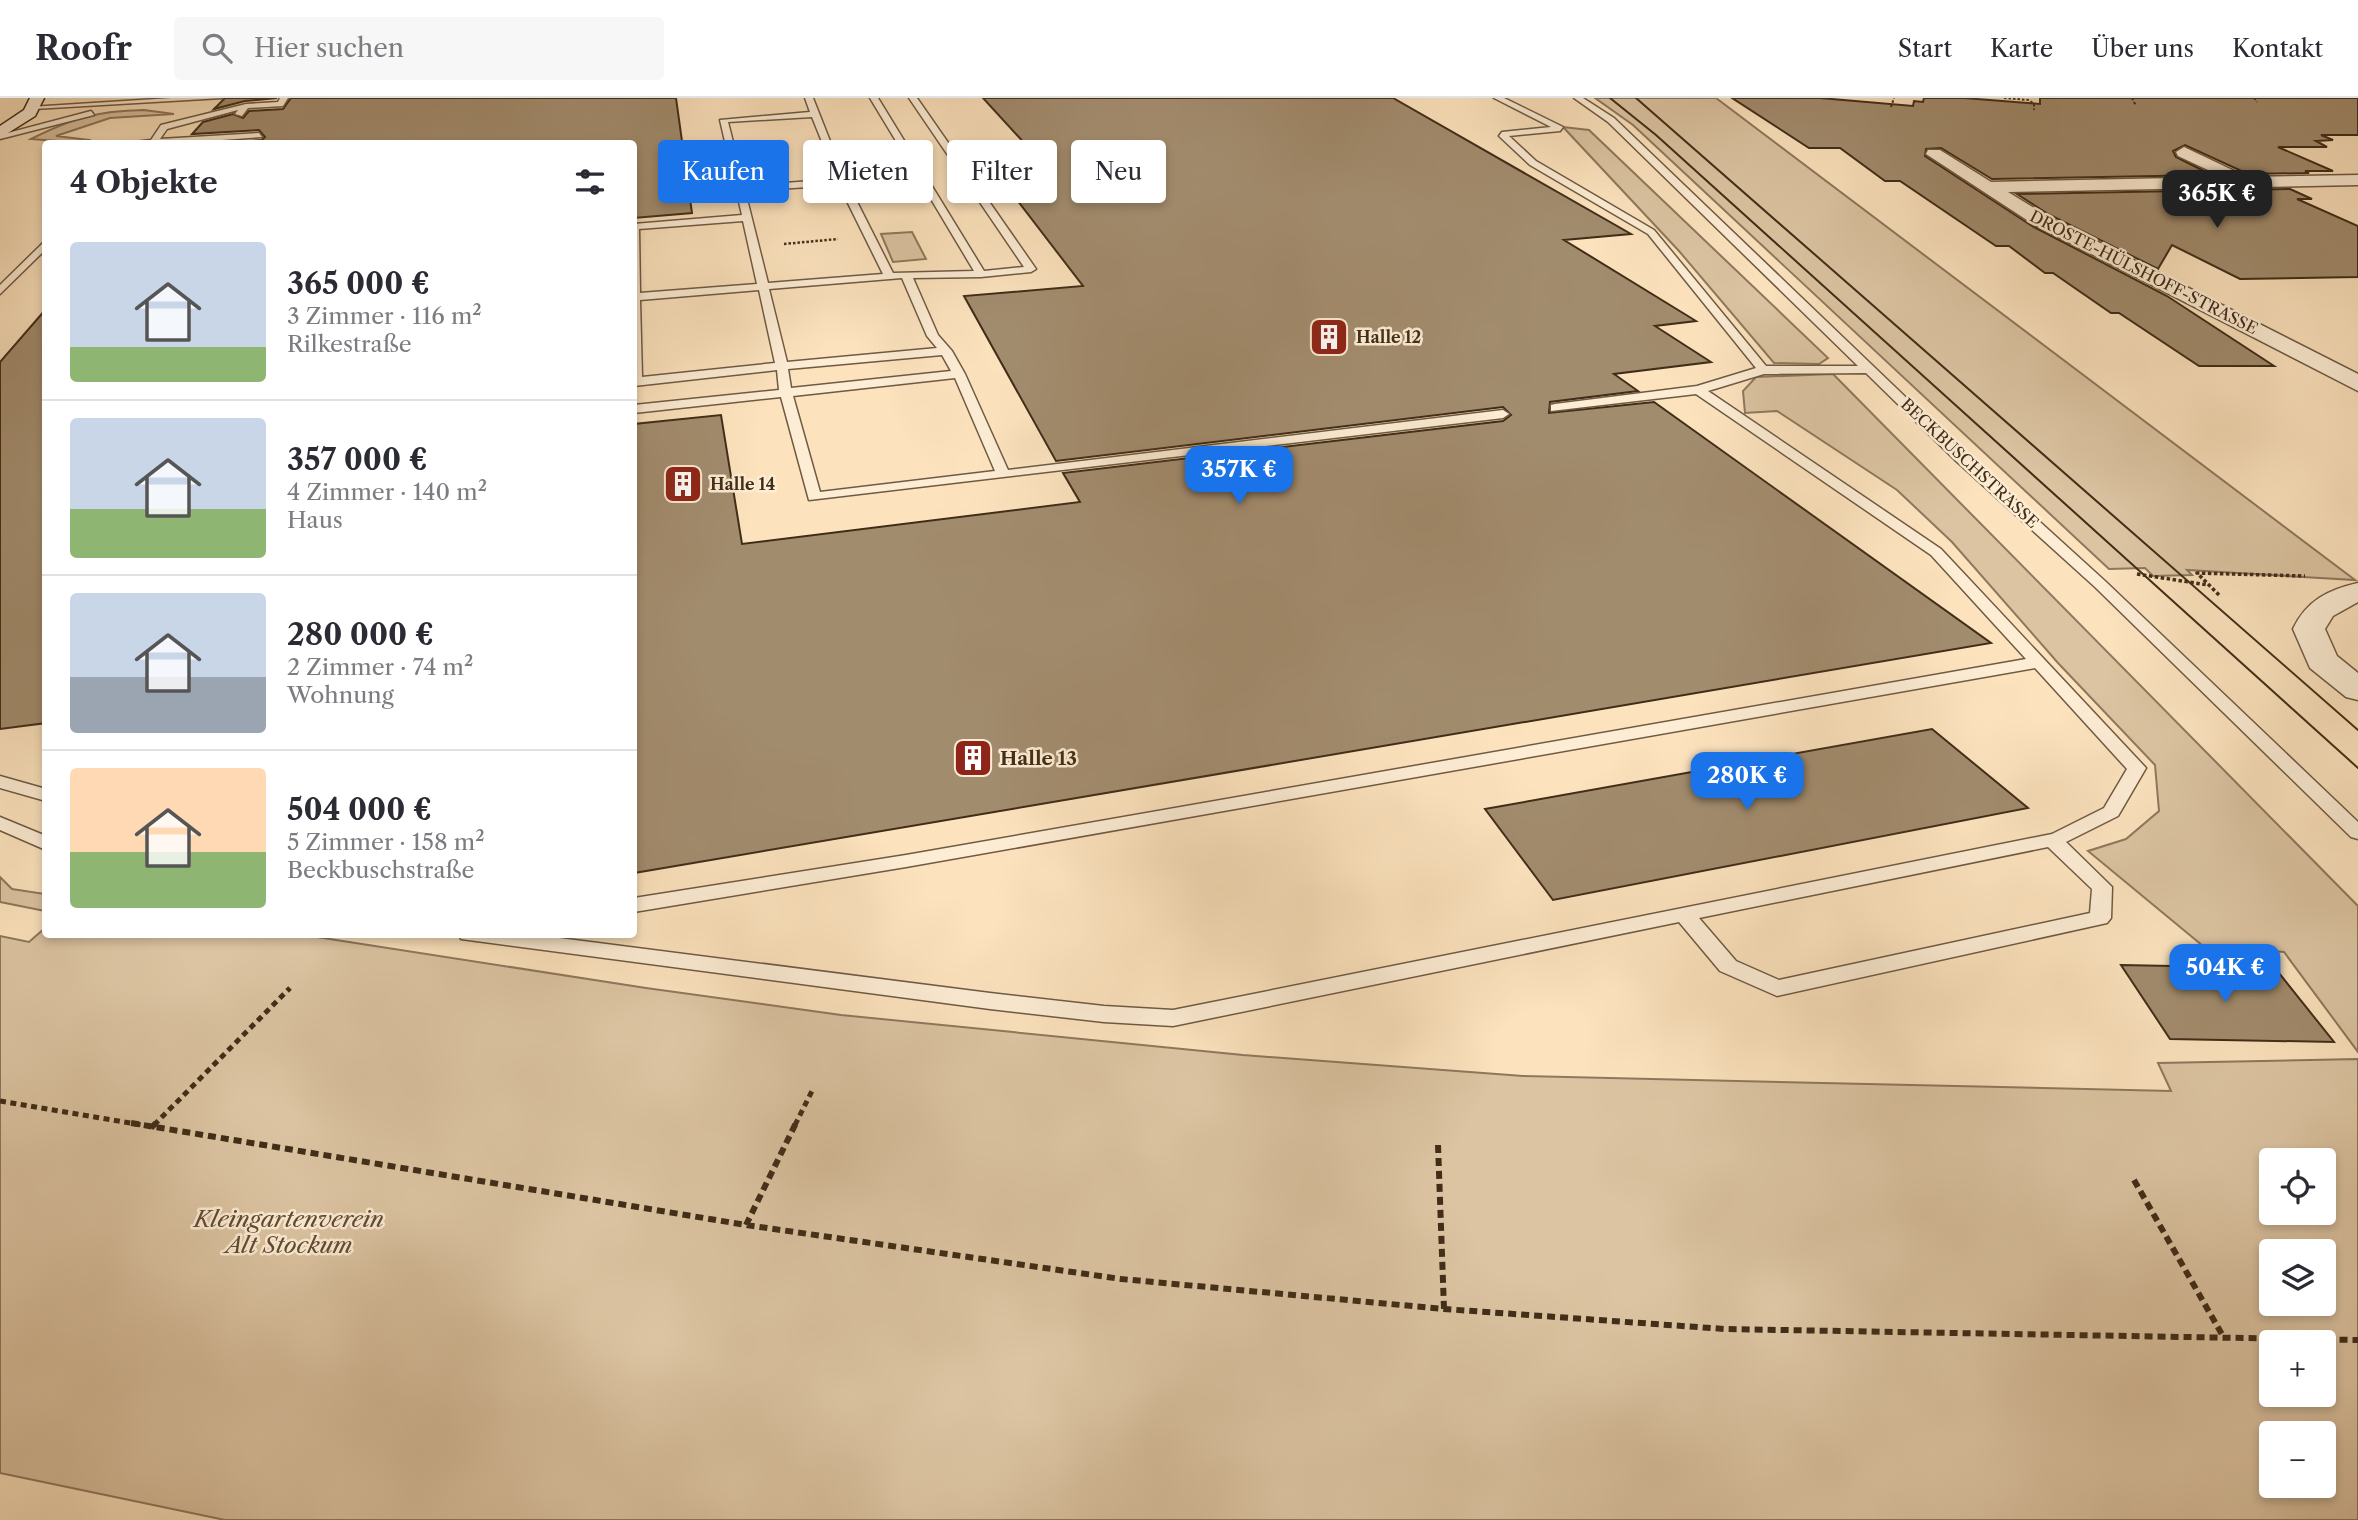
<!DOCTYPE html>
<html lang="de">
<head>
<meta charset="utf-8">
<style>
  body { margin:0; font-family:"Libre Caslon Text",serif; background:#f7f7f7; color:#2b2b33; height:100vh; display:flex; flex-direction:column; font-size:26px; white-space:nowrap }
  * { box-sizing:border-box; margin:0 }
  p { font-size:23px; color:#7c7c81 }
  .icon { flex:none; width:38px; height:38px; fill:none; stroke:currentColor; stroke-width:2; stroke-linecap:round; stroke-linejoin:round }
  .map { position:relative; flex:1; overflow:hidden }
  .side { position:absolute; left:42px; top:42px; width:595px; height:798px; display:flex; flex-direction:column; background:#fff; border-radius:7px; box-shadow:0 4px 10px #0003 }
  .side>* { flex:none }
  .top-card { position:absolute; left:658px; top:42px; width:665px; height:63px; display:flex; gap:14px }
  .buttons { position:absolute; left:2259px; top:1050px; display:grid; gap:14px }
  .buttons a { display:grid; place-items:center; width:77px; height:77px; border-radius:7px; background:#fff; box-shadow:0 4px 10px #0003; font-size:35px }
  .price { position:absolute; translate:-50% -60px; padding:0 16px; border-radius:14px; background:#1a73e8; color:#fff; font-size:23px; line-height:46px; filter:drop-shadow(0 2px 4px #0008) }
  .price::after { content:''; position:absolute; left:50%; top:42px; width:21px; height:16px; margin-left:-10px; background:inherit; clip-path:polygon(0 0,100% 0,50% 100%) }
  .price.selected { background:#222; color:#fff }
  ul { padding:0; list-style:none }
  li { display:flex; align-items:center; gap:21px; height:175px; padding:0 28px }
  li+li { border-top:2px solid #e1e1e2 }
  li span { display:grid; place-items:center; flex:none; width:196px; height:140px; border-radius:7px; color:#555 }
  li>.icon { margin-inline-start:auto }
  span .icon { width:84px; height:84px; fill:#fffc; stroke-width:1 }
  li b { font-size:30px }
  h2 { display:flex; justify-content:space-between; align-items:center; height:84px; padding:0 28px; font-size:30px }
  .pill { padding:0 24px; border-radius:7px; background:#fff; box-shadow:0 4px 10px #0003; font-size:24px; line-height:63px }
  .pill.selected { background:#1a73e8; color:#fff }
  header { display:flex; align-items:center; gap:42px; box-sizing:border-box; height:98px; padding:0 35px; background:#fff; border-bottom:2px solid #e1e1e2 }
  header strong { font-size:33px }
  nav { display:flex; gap:38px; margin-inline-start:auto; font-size:24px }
  .search { width:490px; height:63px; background:#f7f7f7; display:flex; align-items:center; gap:18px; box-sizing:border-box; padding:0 24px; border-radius:7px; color:#7c7c81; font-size:26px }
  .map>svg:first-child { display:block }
  .green { fill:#dcc4a2; stroke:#8e785d; stroke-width:2; fill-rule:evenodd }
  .building { fill:#a28c6e; stroke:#402d18; stroke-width:2 }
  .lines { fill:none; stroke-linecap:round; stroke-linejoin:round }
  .lane-casing { stroke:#6f5a42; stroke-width:3 }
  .street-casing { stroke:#6f5a42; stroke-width:3 }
  .secondary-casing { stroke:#402d18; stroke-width:3 }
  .path-far4 { stroke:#402d18; stroke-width:2; stroke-dasharray:2.5 2; stroke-linecap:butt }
  .path-far3 { stroke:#402d18; stroke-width:2.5; stroke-dasharray:2.5 2; stroke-linecap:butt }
  .path-far2 { stroke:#402d18; stroke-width:3.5; stroke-dasharray:3.5 2.5; stroke-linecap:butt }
  .path-far1 { stroke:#402d18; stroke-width:5; stroke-dasharray:6 4.5; stroke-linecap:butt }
  .path { stroke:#402d18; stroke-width:6; stroke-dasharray:8 5; stroke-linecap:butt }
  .lane { fill:#fdedd5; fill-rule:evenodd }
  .street { fill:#fdedd5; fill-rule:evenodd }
  .secondary { fill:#fdedd5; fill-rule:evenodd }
  .tram { stroke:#402d18; stroke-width:2 }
  .labels { text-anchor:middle; stroke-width:5; stroke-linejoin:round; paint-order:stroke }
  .far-street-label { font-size:16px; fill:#402d18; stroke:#fdedd5 }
  .far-poi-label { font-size:16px; font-weight:bold; fill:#402d18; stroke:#fdedd5; text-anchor:start }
  .poi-label { font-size:19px; font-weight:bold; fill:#402d18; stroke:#fdedd5; text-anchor:start }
  .near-park-label { font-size:23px; font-style:italic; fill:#5f4b34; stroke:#fdedd5 }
</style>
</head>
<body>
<header>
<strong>Roofr</strong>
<div class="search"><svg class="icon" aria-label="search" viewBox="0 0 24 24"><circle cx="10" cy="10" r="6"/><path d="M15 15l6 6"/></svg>Hier suchen</div>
<nav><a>Start</a><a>Karte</a><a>Über uns</a><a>Kontakt</a></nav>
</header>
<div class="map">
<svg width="2358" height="1422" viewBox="0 0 2358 1422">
  <rect width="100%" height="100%" fill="#fce3be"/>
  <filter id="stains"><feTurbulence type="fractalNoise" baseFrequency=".00286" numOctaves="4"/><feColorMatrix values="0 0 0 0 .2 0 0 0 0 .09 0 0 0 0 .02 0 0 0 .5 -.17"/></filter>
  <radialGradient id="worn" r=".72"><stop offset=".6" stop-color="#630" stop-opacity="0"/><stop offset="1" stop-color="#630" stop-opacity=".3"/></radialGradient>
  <path class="green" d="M1595 0H1716L2355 482 2187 472 2192 477 2153 478 2145 470 2109 471 1633 27Z
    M144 12 174 16 110 20 56 38 89 42 85 45 31 41C73 20 96 13 144 12Z
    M1563 29 1589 32 1828 260 1819 266 1774 265 1679 153Z
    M912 134 926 161 893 164 881 136Z
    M1833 276 2358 808V954L2284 854 2203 848 2088 753 2126 741 2159 713 2155 667 2058 565 1952 444 1897 392 1777 313 1745 315 1743 293 1756 279Z
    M0 779 12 791 45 796V813L0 804Z
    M45 830 46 836 304 837 646 890 841 917 1243 957 1523 978 2171 993 2158 965 2358 961V1422H225L0 1375V838L29 844ZM2272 1062H2324V1115H2272ZM2324 1153V1206H2272V1153ZM2272 1244H2324V1297H2272ZM2272 1335H2324V1388H2272Z"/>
  <path class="building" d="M225 0H277L245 3 214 11Z
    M291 0H676L692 115 634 120V46H210L262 42 265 39 259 32 192 36 203 24 233 16 243 20 249 13 283 11Z
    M983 0H1393L1631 136 1564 142 1696 223 1655 228 1711 264 1614 276 1638 293 1550 304 1549 315 1654 304 1991 545 634 775V326L721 317 742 446 1080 404 1063 375 1503 323 1511 317 1503 309 1056 363 964 198 1083 188 988 64 1038 60Z
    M1732 0H1820L1913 8 1914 3 1923 4 1924 0H1964L2040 6V0H2358V37H2321L2333 42 2316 43 2327 49H2278L2333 73H2305L2309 75 2248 76 2185 47 2173 53 2176 59 2212 77 1992 81 1941 50 1926 51 1925 58 2032 128 2167 198 2274 268H2199L2119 215H2111L2053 175H2045L2009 148H1996L1900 83H1885L1840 50H1809Z
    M2290 91 2312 101H2297L2358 128V179L2240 181 2172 147 2158 171 2048 116 2017 96Z
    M46 211V625L0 631V264Z
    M1932 631 2028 710 1553 802 1485 711Z
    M2121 867 2275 870 2334 944 2170 941Z"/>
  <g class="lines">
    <g class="lane-casing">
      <path id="lane" d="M172 0H222L34 11 30 9Z
        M280 0H288L283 8 248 10 242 18 235 16 238 12 167 31 160 41 259 35 262 39 167 46H118L151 42 161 27 246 6 278 4Z
        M805 0H813L845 81 916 76 870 0H878L984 173 1024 169 909 0H917L1036 171 1031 174 981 179 913 180 938 237 952 253 965 276 1008 372 1503 312 1509 316 1503 320 809 402 781 299 634 315V307L779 292 777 272 634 288V126L742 117 720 22 810 14ZM812 19 837 81 744 88 728 24ZM919 81 974 173 893 175 848 86ZM839 87 883 176 768 185 745 93ZM743 123 757 186 640 195 639 131ZM902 180 927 238 937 250 787 264 769 191ZM759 192 775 265 642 279 640 202ZM942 257 951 273 791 290 788 271ZM955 280 995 373 820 394 793 298Z
        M1494 0H1504L1563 29 1560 33 1509 38 1536 63 1654 132 1766 268H1858L1608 24 1574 0H1583L1614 20 1966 357 2105 483 2358 724V741L2351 739 2095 489 1956 363 1866 275 1764 276 1708 293 1941 451 2146 670 2118 718 2066 744 2112 789 2111 820 2107 825 1777 898 1720 873 1679 824 1173 928 1104 924 990 911 461 841 459 836H528L990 895 1104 908 1173 912 2052 736 2104 710 2127 671 2035 570 906 769 634 814V800L906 757 2026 561 1931 457 1696 296 1551 313V307L1555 306 1697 288 1756 270 1648 136 1530 67 1499 38 1502 34 1551 29ZM2048 749 2092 791 2090 815 1779 882 1736 863 1699 820Z
        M91 13 94 17 0 41V37Z
        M46 142V151L0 196V187Z
        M0 678 46 691V703L0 690Z
        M0 719 46 738V752L0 732Z"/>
    </g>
    <g class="street-casing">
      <path id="street" d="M2184 49 2247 79 2358 77V87L2008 94 2047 118 2358 276V293L2033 126 1926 56 1928 52H1940L1991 84 2223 79 2178 58 2176 54Z
        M2358 485V504L2333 518 2325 531 2337 558 2358 575V602L2346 599 2310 570 2293 531C2307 502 2328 492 2358 485Z"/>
    </g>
    <g class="secondary-casing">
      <path id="secondary" d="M30 0H44L35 18 0 40V28L24 12Z"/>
    </g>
    <path class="path-far4" d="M2004 0 2029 2 2034 6V12
      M2132 0 2136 8
      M2254 0 2257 4
      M1891 9 1894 0"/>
    <path class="path-far3" d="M784 146 838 141"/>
    <path class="path-far2" d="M2137 476 2208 487
      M2219 497 2197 475 2305 478"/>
    <path class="path-far1" d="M0 1003 142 1027
      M154 1027 290 890
      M795 1027 813 991"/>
    <path class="path" d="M131 1025 746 1127 1121 1181 1444 1211 1725 1231 2358 1242
      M151 1030 156 1025
      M1438 1047 1444 1211
      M2134 1082 2224 1240
      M746 1127 796 1025"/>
    <use href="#lane" class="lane"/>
    <use href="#street" class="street"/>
    <use href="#secondary" class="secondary"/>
    <path class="tram" d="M1610 0 1656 37 2358 670
      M1636 0 2358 632"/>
  </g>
  <defs>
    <g id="building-square" transform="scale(2.0125)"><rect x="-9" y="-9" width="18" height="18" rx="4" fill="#8f2418" stroke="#fdedd5"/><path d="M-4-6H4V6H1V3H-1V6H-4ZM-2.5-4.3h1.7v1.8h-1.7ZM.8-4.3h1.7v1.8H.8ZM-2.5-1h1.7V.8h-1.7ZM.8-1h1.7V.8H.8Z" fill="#fff"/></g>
  </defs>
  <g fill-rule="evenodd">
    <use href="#building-square" x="1329" y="239"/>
    <use href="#building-square" x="683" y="386"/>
    <use href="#building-square" x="973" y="660"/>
  </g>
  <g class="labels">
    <g class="far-street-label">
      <text transform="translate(2144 174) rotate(27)" y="6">DROSTE-HÜLSHOFF-STRASSE</text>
      <text transform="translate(1970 365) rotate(43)" y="6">BECKBUSCHSTRASSE</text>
    </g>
    <g class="far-poi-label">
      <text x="1356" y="245">Halle 12</text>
      <text x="710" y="392">Halle 14</text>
    </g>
    <g class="poi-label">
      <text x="1000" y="667">Halle 13</text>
    </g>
    <g class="near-park-label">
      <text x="289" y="1129">Kleingartenverein<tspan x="289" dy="26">Alt Stockum</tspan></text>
    </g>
  </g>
  <rect width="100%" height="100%" filter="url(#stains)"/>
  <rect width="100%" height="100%" fill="url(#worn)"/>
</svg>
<div class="buttons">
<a><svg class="icon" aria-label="locate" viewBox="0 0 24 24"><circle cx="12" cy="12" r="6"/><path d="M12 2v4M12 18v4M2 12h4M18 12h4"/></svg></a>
<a><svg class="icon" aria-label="layers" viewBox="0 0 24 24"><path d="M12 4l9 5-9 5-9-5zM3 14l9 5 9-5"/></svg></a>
<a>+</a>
<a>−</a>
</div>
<b class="price selected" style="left:2217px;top:132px">365K €</b>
<b class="price" style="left:1239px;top:408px">357K €</b>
<b class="price" style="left:1747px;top:714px">280K €</b>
<b class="price" style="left:2225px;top:906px">504K €</b>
<div class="top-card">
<a class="pill selected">Kaufen</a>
<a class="pill">Mieten</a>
<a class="pill">Filter</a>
<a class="pill">Neu</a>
</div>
<section class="side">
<h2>4 Objekte<svg class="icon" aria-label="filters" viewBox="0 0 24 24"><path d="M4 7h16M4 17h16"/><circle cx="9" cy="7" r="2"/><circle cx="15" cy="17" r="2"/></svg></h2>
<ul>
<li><span style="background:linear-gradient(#c9d6e8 75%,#8fb573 0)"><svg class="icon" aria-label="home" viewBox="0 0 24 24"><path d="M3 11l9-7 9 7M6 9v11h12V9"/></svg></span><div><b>365 000 €</b><p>3 Zimmer · 116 m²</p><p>Rilkestraße</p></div></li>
<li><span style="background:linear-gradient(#c9d6e8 65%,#8fb573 0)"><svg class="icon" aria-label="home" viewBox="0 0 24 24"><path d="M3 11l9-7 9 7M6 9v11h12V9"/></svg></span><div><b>357 000 €</b><p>4 Zimmer · 140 m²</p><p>Haus</p></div></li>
<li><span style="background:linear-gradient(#c9d6e8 60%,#9aa5b1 0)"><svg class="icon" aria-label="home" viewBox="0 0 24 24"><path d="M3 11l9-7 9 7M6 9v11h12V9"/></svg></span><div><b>280 000 €</b><p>2 Zimmer · 74 m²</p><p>Wohnung</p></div></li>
<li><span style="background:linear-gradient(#ffd9b3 60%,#8fb573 0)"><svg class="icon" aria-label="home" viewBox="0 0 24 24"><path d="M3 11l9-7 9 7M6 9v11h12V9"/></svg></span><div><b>504 000 €</b><p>5 Zimmer · 158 m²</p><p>Beckbuschstraße</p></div></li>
</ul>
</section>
</div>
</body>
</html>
